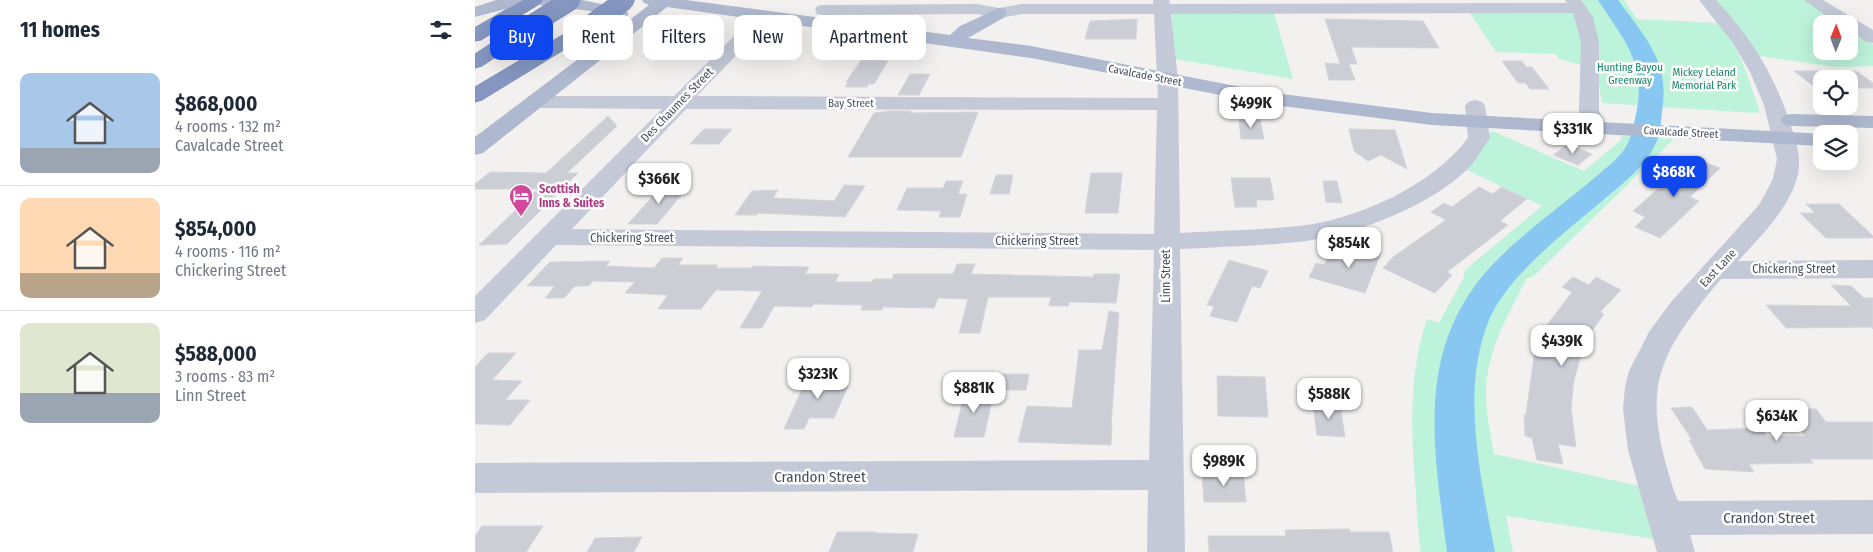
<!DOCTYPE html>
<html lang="en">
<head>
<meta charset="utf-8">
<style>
  body { margin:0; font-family:"Fira Sans Condensed",sans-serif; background:#f2f2f3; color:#1f2937; height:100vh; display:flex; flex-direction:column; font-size:19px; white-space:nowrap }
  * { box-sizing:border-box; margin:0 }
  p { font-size:16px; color:#747a83 }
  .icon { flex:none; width:28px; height:28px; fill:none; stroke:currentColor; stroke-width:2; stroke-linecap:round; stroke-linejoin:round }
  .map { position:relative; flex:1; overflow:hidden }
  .panel { display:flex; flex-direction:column; background:#fff; width:475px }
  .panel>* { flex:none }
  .banner { position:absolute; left:15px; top:15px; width:475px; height:45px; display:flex; gap:10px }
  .needle { width:32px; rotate:1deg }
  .tools { position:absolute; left:1338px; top:15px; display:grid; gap:10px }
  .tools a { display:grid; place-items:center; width:45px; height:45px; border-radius:10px; background:#fff; box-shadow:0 5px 20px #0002; font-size:25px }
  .price { position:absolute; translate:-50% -42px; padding:0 11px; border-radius:10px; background:#fff; color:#222; font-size:16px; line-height:32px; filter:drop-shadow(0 1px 2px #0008) }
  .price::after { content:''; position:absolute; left:50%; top:30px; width:15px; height:11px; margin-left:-8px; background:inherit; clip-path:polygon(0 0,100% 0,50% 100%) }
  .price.current { background:#0f46ee; color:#fff }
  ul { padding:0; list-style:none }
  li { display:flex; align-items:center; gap:15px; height:125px; padding:0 20px }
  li+li { border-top:1px solid #e0e1e3 }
  li span { display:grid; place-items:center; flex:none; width:140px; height:100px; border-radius:10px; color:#555 }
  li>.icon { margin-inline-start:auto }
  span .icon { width:60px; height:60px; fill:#fffc; stroke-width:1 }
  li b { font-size:21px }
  h2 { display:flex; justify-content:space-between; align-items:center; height:60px; padding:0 20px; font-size:21px }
  .tag { padding:0 18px; border-radius:10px; background:#fff; box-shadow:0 5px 20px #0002; font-size:18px; line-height:45px }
  .tag.current { background:#0f46ee; color:#fff }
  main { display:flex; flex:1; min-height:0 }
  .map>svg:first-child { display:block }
  .green { fill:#bdf2db }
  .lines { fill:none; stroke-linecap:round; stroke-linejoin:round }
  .river { fill:#87c7f1; fill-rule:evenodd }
  .building { fill:#ccced6; stroke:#d4d5dc }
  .highway-casing { stroke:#7082ad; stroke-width:1 }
  .minor { fill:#c3c9d6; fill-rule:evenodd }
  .major { fill:#aeb9d0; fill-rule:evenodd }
  .highway { fill:#8597c1; fill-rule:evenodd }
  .highway-bridge-casing { stroke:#7082ad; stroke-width:20; stroke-linecap:butt }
  .highway-bridge { stroke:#8597c1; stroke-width:19 }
  .labels { text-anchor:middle; stroke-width:5; stroke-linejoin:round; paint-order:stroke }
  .far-park-label { font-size:11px; fill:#128662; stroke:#fff }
  .far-street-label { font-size:11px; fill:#474f5f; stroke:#fff }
  .street-label { font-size:12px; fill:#474f5f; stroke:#fff }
  .hotel-label { font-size:12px; font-weight:bold; fill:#b23c85; stroke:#fff; text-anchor:start }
  .near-street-label { font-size:15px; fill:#474f5f; stroke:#fff }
</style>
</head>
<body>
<main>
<section class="panel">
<h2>11 homes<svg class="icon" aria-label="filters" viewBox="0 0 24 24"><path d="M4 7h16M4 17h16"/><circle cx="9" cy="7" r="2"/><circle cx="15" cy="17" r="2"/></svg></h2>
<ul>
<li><span style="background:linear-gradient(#a9c7e8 75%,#9aa5b1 0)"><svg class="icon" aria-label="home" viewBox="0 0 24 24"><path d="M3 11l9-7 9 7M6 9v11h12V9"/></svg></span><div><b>$868,000</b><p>4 rooms · 132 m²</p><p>Cavalcade Street</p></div></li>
<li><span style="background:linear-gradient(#ffd9b3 75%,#b9a48a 0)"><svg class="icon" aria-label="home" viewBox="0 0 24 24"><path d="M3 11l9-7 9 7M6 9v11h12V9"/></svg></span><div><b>$854,000</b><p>4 rooms · 116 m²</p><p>Chickering Street</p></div></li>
<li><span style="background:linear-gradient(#dfe7d0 70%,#9aa5b1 0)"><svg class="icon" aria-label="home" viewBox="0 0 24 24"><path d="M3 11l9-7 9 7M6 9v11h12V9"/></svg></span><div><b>$588,000</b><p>3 rooms · 83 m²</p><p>Linn Street</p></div></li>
</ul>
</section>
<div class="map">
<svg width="1398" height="552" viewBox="0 0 1398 552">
  <rect width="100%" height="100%" fill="#f3f0f0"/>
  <path class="green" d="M1103 0H1149L1162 19 1243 23C1266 47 1274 81 1285 112L1279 113 1127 103 1121 66Z
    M1237 0H1329L1366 24H1346V51H1374V29L1398 44V66L1361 67 1284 56Z
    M993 10 1098 13 1107 43 1106 65 1084 59 1081 54 1021 52Z
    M799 13 818 79 699 59 697 14Z
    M1017 131 1109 171 1146 140V136L1199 139 1059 276 1051 279C1033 316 1011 352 1011 394 1011 414 1016 435 1019 454L1164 486 1179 539 1031 516 1038 552H946C943 533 942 514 941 494 936 435 933 376 952 319L964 323 989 277 990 270 1067 206 986 167Z"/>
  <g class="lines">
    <path class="river" d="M1123 0H1143C1156 18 1172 36 1181 57 1189 74 1190 93 1187 112 1186 123 1185 136 1180 145 1170 166 1151 181 1134 195 1096 228 1034 273 1014 320 985 390 1006 480 1020 552H972C958 443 938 342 1025 257 1060 223 1101 195 1138 162 1154 147 1155 140 1160 119 1173 65 1151 43 1123 0Z"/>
  </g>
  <path class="building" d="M662 19 661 39H610L615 21Z
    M850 19 948 21 964 48 876 47 882 64H874L880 80H854L850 63 865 64Z
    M387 59 413 61 399 84H394L392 87H370L373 82H371Z
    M1027 61H1047L1051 67H1057L1074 89H1055L1051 83H1043Z
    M1319 71H1381L1398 83V88H1374V79H1346V88H1341Z
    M435 74H455L444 95H423Z
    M414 111H436L435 113 503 112 486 157H373L399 113Z
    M133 116 142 126 92 173H103L32 244 4 245 63 189H0V184L15 172 71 173Z
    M764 119H785L789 139H766Z
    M229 129H257L244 144H215Z
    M874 129 920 130 932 169 906 155 893 161 879 151Z
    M1093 144 1117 154 1103 165 1078 155Z
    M1218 158 1245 168 1215 197 1224 201 1185 238 1160 227 1170 217 1158 211Z
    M616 173H647L643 213H610Z
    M521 175H538L534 194H515Z
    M756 178H795L799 200H781L782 207H760Z
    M471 181H488L483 194H492L485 217H464L466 211 422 210 432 188H468Z
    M848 181H862L867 203 851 202Z
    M369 185 390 186 370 217 283 213 282 215H260L277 191 303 190 298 198 359 201Z
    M187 186H214L182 224H153Z
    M1004 187 1018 194 1026 187 1052 199 1025 221 1033 225 972 272 977 275 960 293 908 268 918 257 971 220 956 212 969 203 977 207Z
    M1331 204H1364L1398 236V238H1351L1325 213H1340Z
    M885 243 906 253 890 293 834 277 841 263 849 265 853 257 866 261Z
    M187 258H208L203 265H243L241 268H276L278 266 334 267 330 274H364L360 282H397L399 279H417L419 274H478L482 264H500L496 274 618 277 619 274H645L641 303 594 302 593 306H574L576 297H513L505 333H484L493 299 463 298 459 308 408 307 407 310H386L388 305 339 304 336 307 299 306 287 328H265L287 291 241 290 226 309H183L193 295 150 293 160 282 118 281 114 286H100L89 298H70L80 286H52L75 262 135 261 131 266 179 268Z
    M754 260 793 271 785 288 777 286 762 322 735 316 739 306 732 305Z
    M1098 277 1114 285 1121 277 1146 290 1125 312 1129 314 1110 341 1099 380 1096 408 1101 447 1083 444 1088 464 1062 460 1057 438 1050 436 1049 414 1051 415 1060 349 1057 348 1063 331 1066 333 1097 292 1087 287Z
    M1356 285 1376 286 1389 298H1398V329L1396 327 1311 328 1291 305 1376 306Z
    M634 311 644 313 636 425H637L636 445 543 442 552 406 597 408 604 350H627Z
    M13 353H41L17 380 47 381 30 400H55L35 425 0 424V367Z
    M348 370H368L362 386H373L359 418H334L329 429H309L329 385H341Z
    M526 374H554L551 390H523Z
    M742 376 790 377 793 417 743 416Z
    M490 391H519L509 437H479Z
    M838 404 865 405 870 437 842 435Z
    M1217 407 1232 430 1286 428 1292 436H1330L1310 409H1341L1351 422H1398V459H1335L1338 463 1274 464 1279 472 1230 469 1214 440H1217L1196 408Z
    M768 471 771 502H729L727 472Z
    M7 526H68L51 552H0V536Z
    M875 529V532H914L918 552H734L733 536H811L810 530Z
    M362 532H400L399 533 443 534 438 552H354Z
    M167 537 159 552H112L120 538Z"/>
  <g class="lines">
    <g class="highway-casing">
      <path id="highway" d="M48 0H68L66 3 6 40 0 41V28Z
        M58 19 64 20 67 24 64 28 7 66 0 68V54L52 20Z
        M107 26 113 27 116 31 113 35 7 100 0 102V87L101 27Z"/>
    </g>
    <path class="minor" d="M678 0H694L695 4 1092 3 1090 0H1106L1118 17 1124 42V111L1133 128 1130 133 1122 134 1114 133 1104 111 1106 42 1098 13 696 14 703 80 705 233C745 231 785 230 824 226 883 219 957 186 993 138L990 106 993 102 1000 100 1007 102 1010 106 1015 138C1009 146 1004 155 998 163 963 204 876 237 823 242 784 246 745 247 705 249L710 552H672L673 490 0 493V463L674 460 679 250 81 245 10 320 0 323V296L187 109 59 108 52 106 49 102 52 98 59 96H199L283 12H295L298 16 295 20 222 96 683 98 679 14H547L524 18 502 14 348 15 342 14 340 10 342 6 348 5 502 4 524 8 547 4H678ZM211 109 682 110 679 234 97 229Z
      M1224 0H1241C1277 38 1300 76 1316 126 1322 144 1327 159 1322 178 1313 210 1285 237 1263 261L1398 260V278L1246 279C1179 359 1166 389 1199 491L1203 501 1398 500V534L1215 535 1220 552H1182L1153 450 1148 409 1150 387 1154 371 1174 332 1196 302 1284 205 1298 179 1302 159 1289 105 1275 72 1258 43Z
      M1329 0H1348L1398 30V43L1392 42 1374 30V24H1363Z"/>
    <path class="major" d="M21 0H107L151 9 153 13 152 22 174 5 169 3 167 0H211L475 35 485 26 524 8 530 9 532 13 530 17 493 38 556 46 791 92 957 113 1351 134H1346V146L957 125 791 104 556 58 192 7 8 153 0 155V137L139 32 133 27 136 16 116 11 63 5 56 2 0 17V7Z
      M1317 114 1398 116V128L1317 126 1309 125 1306 120 1309 115Z"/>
    <use href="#highway" class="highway"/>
    <g class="highway-bridge-casing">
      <path id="highway-bridge" d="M58 24 96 0
        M107 31 150 0"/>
    </g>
    <use href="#highway-bridge" class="highway-bridge"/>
  </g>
  <defs>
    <g id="hotel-pin" transform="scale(1.25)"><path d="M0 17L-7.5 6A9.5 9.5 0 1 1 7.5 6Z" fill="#d1479c" stroke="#fff"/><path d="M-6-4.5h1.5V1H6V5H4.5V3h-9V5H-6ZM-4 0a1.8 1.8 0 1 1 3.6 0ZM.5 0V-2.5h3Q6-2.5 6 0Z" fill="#fff"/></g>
  </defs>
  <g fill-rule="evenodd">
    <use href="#hotel-pin" x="46" y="196"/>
  </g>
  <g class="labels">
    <g class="far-park-label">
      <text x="1155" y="71">Hunting Bayou<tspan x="1155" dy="13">Greenway</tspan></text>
      <text x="1229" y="76">Mickey Leland<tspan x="1229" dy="13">Memorial Park</tspan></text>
    </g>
    <g class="far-street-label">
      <text transform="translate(670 75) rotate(11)" y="4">Cavalcade Street</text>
      <text x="376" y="107">Bay Street</text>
      <text transform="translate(1206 132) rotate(3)" y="4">Cavalcade Street</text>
    </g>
    <g class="street-label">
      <text transform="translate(202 105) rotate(-46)" y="4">Des Chaumes Street</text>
      <text x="157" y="242">Chickering Street</text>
      <text x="562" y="245">Chickering Street</text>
      <text transform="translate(1243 268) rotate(-47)" y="4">East Lane</text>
      <text x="1319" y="273">Chickering Street</text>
      <text transform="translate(691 276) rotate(-90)" y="4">Linn Street</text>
    </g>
    <g class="hotel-label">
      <text x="64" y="193">Scottish<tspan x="64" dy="14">Inns &amp; Suites</tspan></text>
    </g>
    <g class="near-street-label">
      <text x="345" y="482">Crandon Street</text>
      <text x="1294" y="523">Crandon Street</text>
    </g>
  </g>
</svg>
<div class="tools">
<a><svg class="needle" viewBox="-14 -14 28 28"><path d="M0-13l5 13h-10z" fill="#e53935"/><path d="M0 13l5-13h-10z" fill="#747a83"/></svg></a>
<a><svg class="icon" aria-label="locate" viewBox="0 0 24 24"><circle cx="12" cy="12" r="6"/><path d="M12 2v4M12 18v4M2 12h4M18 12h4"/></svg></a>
<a><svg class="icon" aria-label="layers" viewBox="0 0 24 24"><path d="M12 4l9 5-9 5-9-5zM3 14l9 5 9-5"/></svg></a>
</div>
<b class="price" style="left:776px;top:129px">$499K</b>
<b class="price" style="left:1098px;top:155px">$331K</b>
<b class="price current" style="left:1199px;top:198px">$868K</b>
<b class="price" style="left:184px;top:205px">$366K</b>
<b class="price" style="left:874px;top:269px">$854K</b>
<b class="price" style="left:1087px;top:367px">$439K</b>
<b class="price" style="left:343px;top:400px">$323K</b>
<b class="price" style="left:499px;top:414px">$881K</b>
<b class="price" style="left:854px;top:420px">$588K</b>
<b class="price" style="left:1302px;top:442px">$634K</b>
<b class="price" style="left:749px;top:487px">$989K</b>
<div class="banner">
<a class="tag current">Buy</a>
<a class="tag">Rent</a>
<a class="tag">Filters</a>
<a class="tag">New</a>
<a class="tag">Apartment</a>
</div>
</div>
</main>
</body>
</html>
